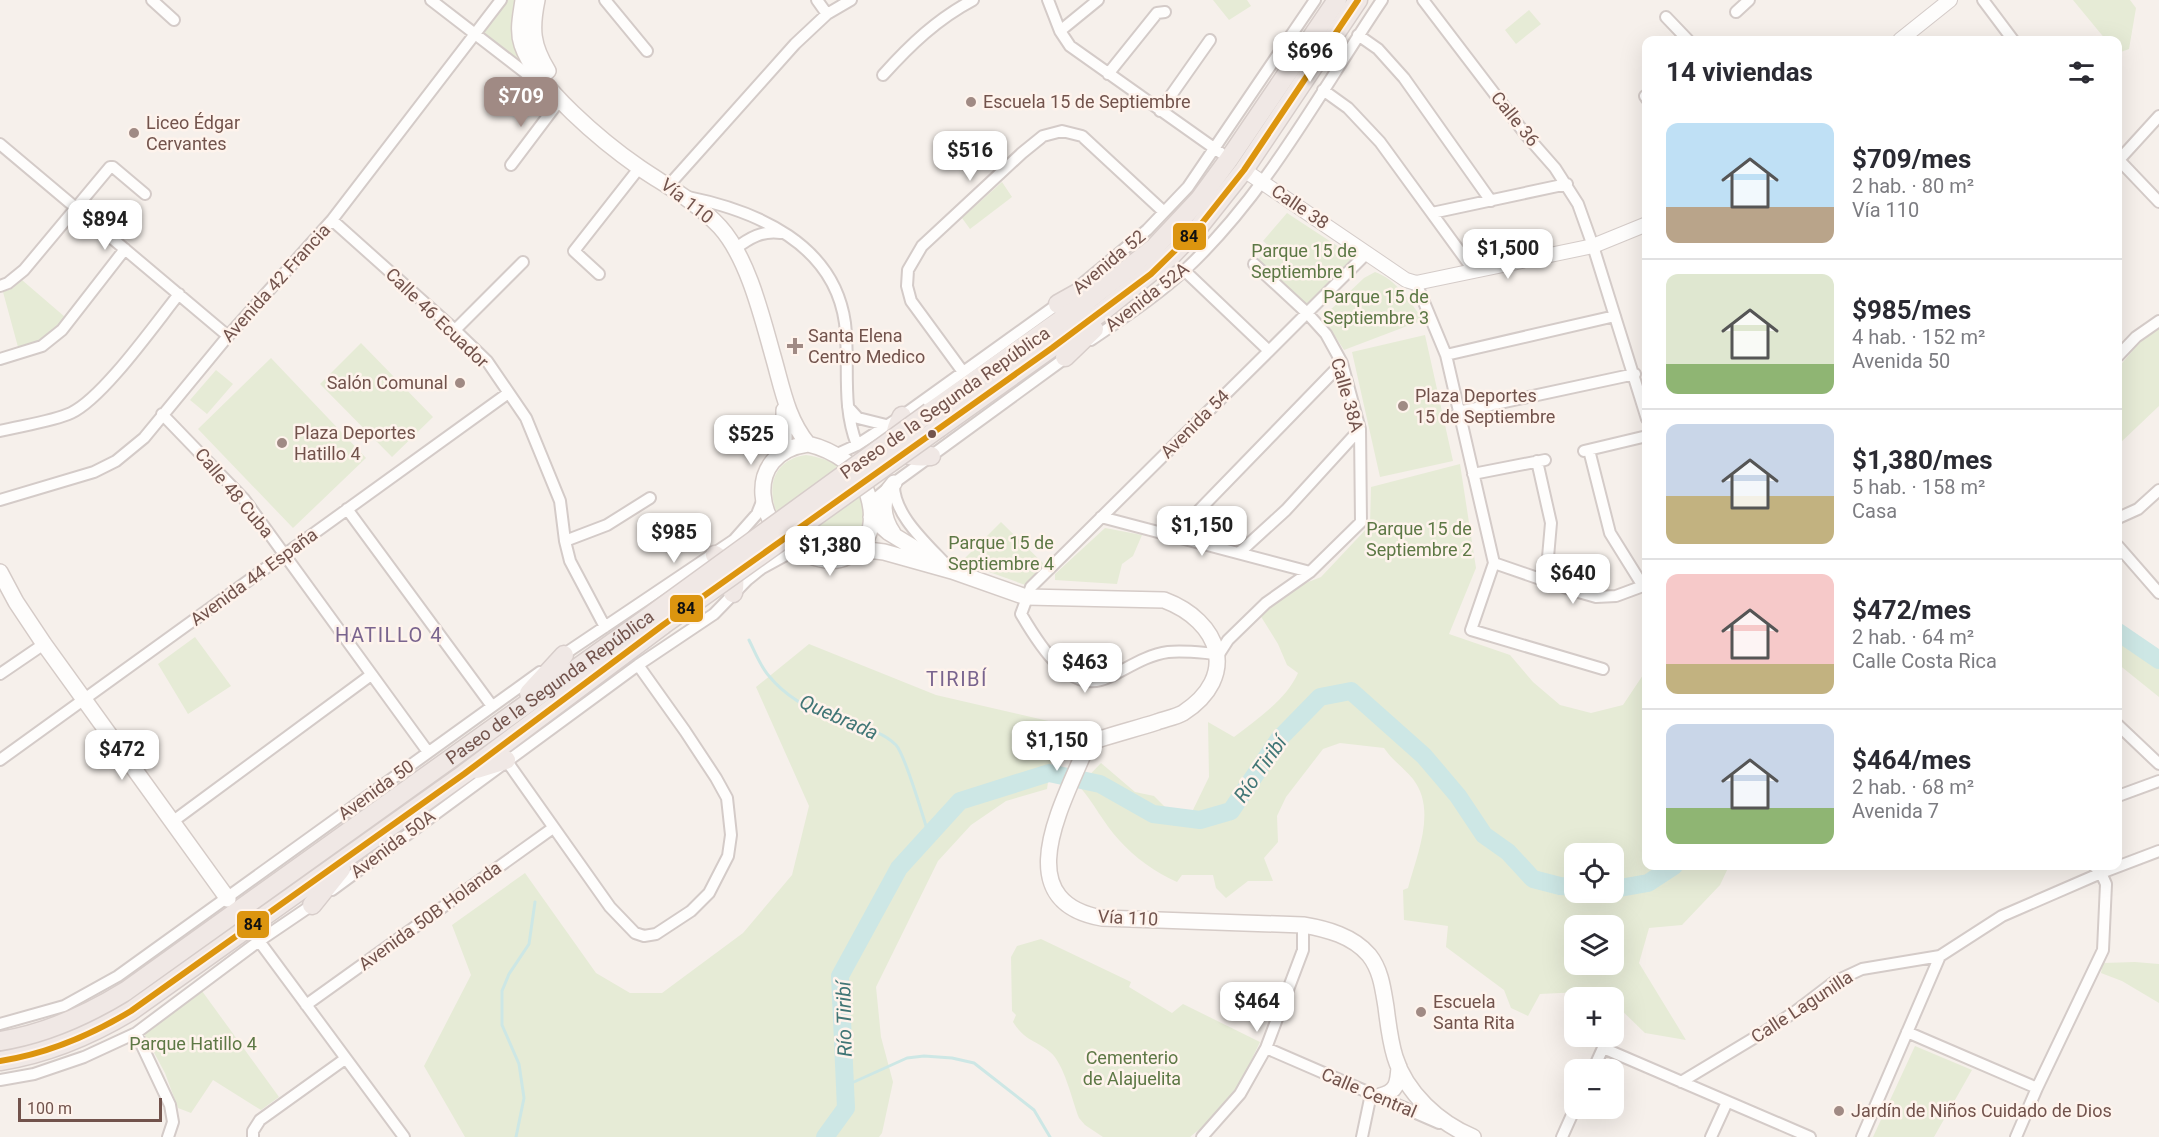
<!DOCTYPE html>
<html lang="es">
<head>
<meta charset="utf-8">
<style>
  body { margin:0; font-family:Roboto,sans-serif; background:#f2f2f3; color:#2b2b33; height:100vh; display:flex; flex-direction:column; font-size:22px; white-space:nowrap }
  * { box-sizing:border-box; margin:0 }
  p { font-size:20px; color:#7c7c81 }
  .icon { flex:none; width:33px; height:33px; fill:none; stroke:currentColor; stroke-width:2; stroke-linecap:round; stroke-linejoin:round }
  .map { position:relative; flex:1; overflow:hidden }
  .panel { position:absolute; left:1642px; top:36px; width:480px; height:834px; display:flex; flex-direction:column; background:#fff; border-radius:12px; box-shadow:0 6px 24px #0002 }
  .panel>* { flex:none }
  .controls { position:absolute; left:1564px; top:843px; display:grid; gap:12px }
  .controls a { display:grid; place-items:center; width:60px; height:60px; border-radius:12px; background:#fff; box-shadow:0 6px 24px #0002; font-size:30px }
  .scale { position:absolute; left:18px; bottom:15px; width:144px; box-sizing:border-box; padding-left:6px; border:3px solid #72534c; border-top:0; font-size:16px; line-height:21px; white-space:nowrap; color:#72534c; -webkit-text-stroke:4px #fef3ec; paint-order:stroke }
  .price { position:absolute; translate:-50% -51px; padding:0 14px; border-radius:12px; background:#fff; color:#222; font-size:20px; line-height:39px; filter:drop-shadow(0 2px 3px #0008) }
  .price::after { content:''; position:absolute; left:50%; top:36px; width:18px; height:14px; margin-left:-9px; background:inherit; clip-path:polygon(0 0,100% 0,50% 100%) }
  .price.active { background:#a08a84; color:#fff }
  ul { padding:0; list-style:none }
  li { display:flex; align-items:center; gap:18px; height:150px; padding:0 24px }
  li+li { border-top:2px solid #e1e1e2 }
  li span { display:grid; place-items:center; flex:none; width:168px; height:120px; border-radius:12px; color:#555 }
  li>.icon { margin-inline-start:auto }
  span .icon { width:72px; height:72px; fill:#fffc; stroke-width:1 }
  li b { font-size:26px }
  h2 { display:flex; justify-content:space-between; align-items:center; height:72px; padding:0 24px; font-size:26px }
  .map>svg:first-child { display:block }
  .green { fill:#e6ebd6; fill-rule:evenodd }
  .lines { fill:none; stroke-linecap:round; stroke-linejoin:round }
  .stream { stroke:#cde7e5; stroke-width:3 }
  .river { stroke:#cde7e5; stroke-width:18 }
  .minor-casing { stroke:#d4cbc8; stroke-width:14 }
  .tertiary-casing { stroke:#d4cbc8; stroke-width:16 }
  .secondary-casing { stroke:#d5cbc7; stroke-width:18 }
  .trunk-casing { stroke:#d7cdca; stroke-width:21 }
  .minor { stroke:#fefdfc; stroke-width:10 }
  .tertiary { stroke:#fefdfc; stroke-width:14 }
  .secondary { stroke:#fefdfc; stroke-width:15 }
  .trunk { stroke:#f0e8e5; stroke-width:18 }
  .trunk-bridge-casing { stroke:#d7cdca; stroke-width:21; stroke-linecap:butt }
  .trunk-bridge { stroke:#f0e8e5; stroke-width:18 }
  .bus-1-casing { stroke:#fef3ec; stroke-width:10 }
  .bus-1 { stroke:#dc950f; stroke-width:6 }
  .poi-dot { fill:#a08a84; stroke:#fef3ec; stroke-width:2 }
  .bus-dot { fill:#72534c; stroke:#fef3ec; stroke-width:2 }
  .labels { text-anchor:middle; stroke-width:5; stroke-linejoin:round; paint-order:stroke }
  .poi-label { font-size:18px; fill:#72534c; stroke:#fef3ec; text-anchor:start }
  .street-label { font-size:18px; fill:#72534c; stroke:#fef3ec }
  .park-label { font-size:18px; fill:#5d7845; stroke:#fef3ec }
  .neighbourhood-label { font-size:20px; letter-spacing:1.5px; fill:#79648e; stroke:#fef3ec }
  .water-label { font-size:20px; font-style:italic; fill:#417676; stroke:#fef3ec }
  .line-badge { stroke:#fef3ec; stroke-width:2 }
  .pale-badge-label { font-size:16px; text-anchor:middle; font-weight:bold; fill:#111 }
</style>
</head>
<body>
<div class="map">
<svg width="2159" height="1137" viewBox="0 0 2159 1137">
  <rect width="100%" height="100%" fill="#f6f0eb"/>
  <path class="green" d="M508 0H518L523 63 483 32Z
    M1213 0H1247L1251 6 1229 20Z
    M2073 0H2130L2136 8 2129 49 2118 53V40H2106Z
    M1529 10 1541 24 1516 44 1505 30Z
    M1002 182 1012 197 970 229 962 218Z
    M1287 213 1351 255 1352 259 1305 308 1257 260 1270 247 1263 241Z
    M1375 272C1396 279 1411 303 1423 320L1344 350 1324 319 1326 314 1364 278Z
    M22 280 65 317C51 332 40 345 18 347L3 292 13 288Z
    M2159 328V406L2118 445V368L2139 343Z
    M1425 335 1453 461 1380 477 1352 352Z
    M361 343 433 417 392 457 320 384Z
    M271 358 366 458 293 528 198 429Z
    M216 370 233 384 207 414 190 400Z
    M806 455C818 457 831 460 840 468 858 485 874 519 857 541 852 547 850 550 843 552 838 553 831 557 826 557 822 557 816 553 813 552 772 535 750 463 806 455Z
    M1460 464 1476 568 1449 634 1510 655 1533 682 1560 705 1591 713 1623 705 1647 669V866H1729L1720 885 1682 925 1649 928 1639 963 1686 1040 1645 1033 1614 1003V998L1608 997 1601 991 1540 994 1528 1016 1511 1008 1504 990 1446 947 1448 926 1404 920 1403 890 1408 888C1417 854 1437 810 1413 779 1404 768 1392 760 1384 748L1340 743 1323 749 1286 797 1277 816 1278 842 1264 858 1273 881H1248L1226 898 1216 888 1213 875H1182L1177 882C1156 873 1134 857 1119 840 1104 824 1094 803 1079 786L1101 763 1135 792 1154 796 1170 812 1191 814 1209 777 1208 722 1234 737C1257 719 1286 700 1298 673L1287 665 1278 644 1260 615 1288 590 1321 577 1370 525 1371 487ZM1575 854H1614V892H1575ZM1575 926H1614V964H1575Z
    M1001 522 1049 569 1031 587 961 562Z
    M1105 528 1142 535 1133 556 1122 564 1117 584 1055 580V574Z
    M2118 620 2127 631 2154 650 2159 651V697L2118 664Z
    M195 637 231 686 188 714 158 664Z
    M809 644 936 695 1057 723 1047 789 1006 801 971 825 938 861 876 987 881 1037 893 1082 882 1133 879 1137H465L424 1066 471 975 452 925 525 873 596 973 630 993H662L743 933 792 875 809 806 756 687Z
    M1041 939 1131 982 1129 987 1172 1013 1183 1004 1260 1042 1235 1094 1207 1123 1190 1137H1103L1085 1125 1079 1118C1072 1100 1064 1063 1050 1052 1034 1039 1026 1042 1013 1022L1016 1015 1012 1011 1011 957 1017 946Z
    M2135 962 2159 964V1003L2122 981 2101 973 2103 963Z
    M202 991 279 1097 261 1110 213 1080 191 1113 178 1108 165 1073 143 1032Z
    M1915 1046 1972 1070 1934 1137H1873Z"/>
  <g class="lines">
    <path class="stream" d="M749 640C755 652 760 666 769 676 786 697 812 711 837 720 857 727 880 729 896 745 906 756 923 818 929 835
      M845 1086 907 1058 924 1056 952 1058 974 1063 1034 1110 1050 1137
      M516 1137 524 1098 519 1064 502 1025V991L509 974 529 944 535 902"/>
    <path class="river" d="M2118 632 2159 660
      M1614 889 1648 883 1674 866
      M825 1137 846 1108 840 976 899 868 960 801 1049 773 1100 784 1153 814 1200 820 1231 811 1279 739 1320 697 1351 691 1424 756 1458 796 1484 835 1508 852 1533 879 1560 886 1575 887"/>
    <g class="minor-casing">
      <path id="minor" d="M152 0 174 20
        M431 0 536 81 543 83
        M605 0 647 51
        M817 0 827 14
        M1048 0 1060 31 1070 46 1221 153
        M1423 0 1526 135 1555 168 1578 204 1593 246 1647 419
        M1983 0 2013 40
        M1736 12 1749 0
        M1666 17 1688 40
        M1060 31 1098 0
        M1358 35 1378 49 1404 78 1491 201
        M1108 74 1157 13 1165 12
        M883 75C910 45 937 19 973 0
        M1323 90 1348 108 1380 142 1474 271
        M1647 95 1645 96 1647 99
        M1160 111 1210 40
        M0 144 228 336
        M2118 159 2159 202
        M2118 161 2159 116
        M511 165 560 100
        M669 185 795 44 827 14 851 0
        M688 197C757 211 834 244 845 323 850 365 841 404 857 445
        M1432 213 1567 184
        M332 220 455 330 487 361 526 418 560 501 565 541 570 561 605 627
        M735 249C749 238 763 230 781 233
        M1254 264 1307 313 1326 334 1342 363 1360 429 1361 522 1310 572 1266 603 1228 640 1219 654C1203 653 1184 650 1168 652 1146 655 1128 668 1109 677 1069 697 1037 641 1021 614L1031 587 1269 351 1367 253
        M1185 271 1269 351
        M599 274 574 251 640 167
        M1416 283 1446 355 1494 563 1471 630 1603 669
        M1081 285 1147 230 1188 187 1315 0
        M0 286 8 283 24 270 110 167H113L145 194
        M455 330 523 262
        M1091 340C1123 318 1157 296 1186 269 1267 193 1320 92 1382 0
        M1446 355 1615 316
        M2118 356 2136 337 2159 321
        M0 359 42 346 62 330 125 249
        M963 372 911 301 907 286 908 270 922 246 1022 153 1043 136 1062 131 1082 136 1164 212
        M848 407 858 418 886 425
        M1458 412 1635 374
        M162 414 244 499 428 752
        M0 431C20 426 54 421 71 413 103 398 155 324 179 294
        M1589 450 1610 533 1643 586
        M1584 451 1647 436
        M835 455 857 445 902 416 1062 301
        M1537 461 1551 523 1546 580
        M1473 474 1545 460
        M894 483C892 516 932 548 952 571
        M0 500 94 472 116 461 144 438 228 336 332 220 501 0
        M870 503 894 483 1068 356
        M347 509 492 706
        M1101 517 1310 572
        M2118 518 2138 509 2159 490
        M1175 535 1342 363
        M565 541 607 525 650 498
        M2118 546 2159 593
        M1240 552 1286 510 1360 429
        M1494 563 1575 591 1596 597 1616 596 1643 586 1647 582
        M560 657 734 540 757 514 763 499
        M0 674 44 644
        M2118 725 2159 764
        M0 760 507 394
        M506 760 610 907 635 933 644 936 656 934 691 911 709 893 728 856 731 835 727 798 716 778 685 731 638 665
        M2118 796 2159 781
        M172 822 371 675
        M332 890 638 665 714 614 747 580 762 568 795 550
        M259 941 404 1137
        M306 1005 553 828
        M0 1024 64 1006 118 976 540 672
        M1907 1032 2037 1088
        M136 1033 170 1105 173 1122 168 1137
        M1266 1048 1439 1123
        M1593 1070 1603 1048 1810 1137
        M0 1080 34 1074 84 1057 136 1033 259 941 315 903
        M1681 1082 1764 1032 1796 1011 1834 982 1862 969 1940 956 2002 916 2101 873 2159 851
        M253 1137V1131L260 1120 345 1059
        M1202 1137 1240 1094 1266 1048 1303 950V925
        M1362 1137 1371 1094
        M1562 1137 1575 1108
        M1711 1137 1727 1102
        M1862 1137 1940 956
        M2016 1137 2037 1088 2103 950 2106 884 2101 873 2094 866"/>
    </g>
    <g class="tertiary-casing">
      <path id="tertiary" d="M1900 40 1950 0
        M1244 170 1406 280 1416 283 1593 246 1647 224"/>
    </g>
    <g class="secondary-casing">
      <path id="secondary" d="M523 0C521 15 517 30 522 45 536 87 604 143 640 168 668 187 697 202 720 227 748 258 762 317 773 356 782 387 787 419 808 444
        M537 0C531 29 532 45 548 71
        M784 410V451
        M808 444C821 447 834 453 845 461 873 482 886 540 847 557 835 563 820 560 808 555 755 533 741 453 808 444Z
        M871 517 888 532 934 560
        M893 533C882 517 880 498 894 483
        M860 549 884 552 952 571 1026 597 1164 600C1220 621 1240 676 1183 713 1176 717 1165 719 1157 722 1138 728 1119 733 1100 739L1091 743 1085 750C1063 804 1007 901 1102 918L1303 925C1327 929 1353 936 1369 955 1381 970 1383 989 1386 1007 1388 1023 1390 1041 1395 1057 1406 1093 1439 1123 1473 1137
        M0 572 16 602 44 644 228 899
        M1380 1096C1397 1092 1398 1083 1399 1067"/>
    </g>
    <g class="trunk-casing">
      <g id="trunk">
        <path d="M1058 304 1092 285"/>
        <path d="M1065 357 1094 329"/>
        <path d="M930 412 1082 305 1155 247 1199 200 1229 159 1337 0"/>
        <path d="M902 416C886 447 898 459 931 456"/>
        <path d="M939 428 1103 311 1171 256 1198 228 1244 170 1358 0"/>
        <path d="M715 555C730 564 738 575 733 593"/>
        <path d="M529 693 564 655"/>
        <path d="M477 769 506 760"/>
        <path d="M312 905 341 869"/>
        <path id="s1" d="M0 1041C46 1034 87 1015 126 991L654 613"/>
        <path d="M0 1061C46 1054 91 1035 131 1011L464 774 663 625"/>
      </g>
    </g>
    <use href="#minor" class="minor"/>
    <use href="#tertiary" class="tertiary"/>
    <use href="#secondary" class="secondary"/>
    <use href="#trunk" class="trunk"/>
    <g class="trunk-bridge-casing">
      <path id="trunk-bridge" d="M654 613 930 412
        M663 625 939 428"/>
    </g>
    <use href="#trunk-bridge" class="trunk-bridge"/>
    <g class="bus-1-casing">
      <path id="bus-1" d="M0 1061C46 1054 91 1035 131 1011L464 774 663 625 1052 348 1151 274 1198 228 1244 170 1358 0"/>
    </g>
    <use href="#bus-1" class="bus-1"/>
  </g>
  <g class="poi-dot">
    <circle cx="971" cy="102" r="6"/>
    <circle cx="134" cy="133" r="6"/>
    <path d="M792 337h6v6h6v6h-6v6h-6v-6h-6v-6h6z"/>
    <circle cx="460" cy="383" r="6"/>
    <circle cx="1403" cy="406" r="6"/>
    <circle cx="282" cy="443" r="6"/>
    <circle cx="1421" cy="1012" r="6"/>
    <circle cx="1839" cy="1111" r="6"/>
  </g>
  <circle class="bus-dot" cx="932" cy="434" r="5"/>
  <g class="labels">
    <g class="poi-label">
      <text x="983" y="108">Escuela 15 de Septiembre</text>
      <text x="146" y="129">Liceo Édgar<tspan x="146" dy="21">Cervantes</tspan></text>
      <text x="808" y="342">Santa Elena<tspan x="808" dy="21">Centro Medico</tspan></text>
      <text x="448" y="389" text-anchor="end">Salón Comunal</text>
      <text x="1415" y="402">Plaza Deportes<tspan x="1415" dy="21">15 de Septiembre</tspan></text>
      <text x="294" y="439">Plaza Deportes<tspan x="294" dy="21">Hatillo 4</tspan></text>
      <text x="1433" y="1008">Escuela<tspan x="1433" dy="21">Santa Rita</tspan></text>
      <text x="1851" y="1117">Jardín de Niños Cuidado de Dios</text>
    </g>
    <g class="street-label">
      <text transform="translate(1515 119) rotate(51)" y="6">Calle 36</text>
      <text transform="translate(687 201) rotate(38)" y="6">Vía 110</text>
      <text transform="translate(1300 207) rotate(34)" y="6">Calle 38</text>
      <text transform="translate(1109 262) rotate(-40)" y="6">Avenida 52</text>
      <text transform="translate(276 283) rotate(-48)" y="6">Avenida 42 Francia</text>
      <text transform="translate(1147 297) rotate(-38)" y="6">Avenida 52A</text>
      <text transform="translate(437 318) rotate(44)" y="6">Calle 46 Ecuador</text>
      <text transform="translate(1347 395) rotate(74)" y="6">Calle 38A</text>
      <text transform="translate(945 403) rotate(-35)" y="6">Paseo de la Segunda República</text>
      <text transform="translate(1195 424) rotate(-45)" y="6">Avenida 54</text>
      <text transform="translate(234 493) rotate(50)" y="6">Calle 48 Cuba</text>
      <text transform="translate(254 577) rotate(-36)" y="6">Avenida 44 España</text>
      <text dy="6" stroke="none"><textPath href="#s1" startOffset="658">Paseo de la Segunda República</textPath></text>
      <text transform="translate(376 790) rotate(-36)" y="6">Avenida 50</text>
      <text transform="translate(393 844) rotate(-37)" y="6">Avenida 50A</text>
      <text transform="translate(430 916) rotate(-36)" y="6">Avenida 50B Holanda</text>
      <text transform="translate(1128 918) rotate(3)" y="6">Vía 110</text>
      <text transform="translate(1802 1007) rotate(-33)" y="6">Calle Lagunilla</text>
      <text transform="translate(1369 1093) rotate(23)" y="6">Calle Central</text>
    </g>
    <g class="park-label">
      <text x="1304" y="257">Parque 15 de<tspan x="1304" dy="21">Septiembre 1</tspan></text>
      <text x="1376" y="303">Parque 15 de<tspan x="1376" dy="21">Septiembre 3</tspan></text>
      <text x="1419" y="535">Parque 15 de<tspan x="1419" dy="21">Septiembre 2</tspan></text>
      <text x="1001" y="549">Parque 15 de<tspan x="1001" dy="21">Septiembre 4</tspan></text>
      <text x="193" y="1050">Parque Hatillo 4</text>
      <text x="1132" y="1064">Cementerio<tspan x="1132" dy="21">de Alajuelita</tspan></text>
    </g>
    <g class="neighbourhood-label">
      <text x="389" y="642">HATILLO 4</text>
      <text x="957" y="686">TIRIBÍ</text>
    </g>
    <g class="water-label">
      <text transform="translate(839 717) rotate(24)" y="7">Quebrada</text>
      <text transform="translate(1260 769) rotate(-55)" y="7">Río Tiribí</text>
      <text transform="translate(844 1019) rotate(-91)" y="7">Río Tiribí</text>
    </g>
  </g>
  <g class="line-badge">
    <rect x="1172" y="222" width="35" height="29" rx="6" fill="#dc950f"/>
    <rect x="669" y="594" width="35" height="29" rx="6" fill="#dc950f"/>
    <rect x="236" y="910" width="34" height="29" rx="6" fill="#dc950f"/>
  </g>
  <g class="pale-badge-label">
    <text x="1189" y="242">84</text>
    <text x="686" y="614">84</text>
    <text x="253" y="930">84</text>
  </g>
</svg>
<div class="controls">
<a><svg class="icon" aria-label="locate" viewBox="0 0 24 24"><circle cx="12" cy="12" r="6"/><path d="M12 2v4M12 18v4M2 12h4M18 12h4"/></svg></a>
<a><svg class="icon" aria-label="layers" viewBox="0 0 24 24"><path d="M12 4l9 5-9 5-9-5zM3 14l9 5 9-5"/></svg></a>
<a>+</a>
<a>−</a>
</div>
<div class="scale">100 m</div>
<b class="price" style="left:1310px;top:83px">$696</b>
<b class="price active" style="left:521px;top:128px">$709</b>
<b class="price" style="left:970px;top:182px">$516</b>
<b class="price" style="left:105px;top:251px">$894</b>
<b class="price" style="left:1508px;top:280px">$1,500</b>
<b class="price" style="left:751px;top:466px">$525</b>
<b class="price" style="left:1202px;top:557px">$1,150</b>
<b class="price" style="left:674px;top:564px">$985</b>
<b class="price" style="left:830px;top:577px">$1,380</b>
<b class="price" style="left:1573px;top:605px">$640</b>
<b class="price" style="left:1085px;top:694px">$463</b>
<b class="price" style="left:1057px;top:772px">$1,150</b>
<b class="price" style="left:122px;top:781px">$472</b>
<b class="price" style="left:1257px;top:1033px">$464</b>
<section class="panel">
<h2>14 viviendas<svg class="icon" aria-label="filters" viewBox="0 0 24 24"><path d="M4 7h16M4 17h16"/><circle cx="9" cy="7" r="2"/><circle cx="15" cy="17" r="2"/></svg></h2>
<ul>
<li><span style="background:linear-gradient(#bfe0f5 70%,#b9a48a 0)"><svg class="icon" aria-label="home" viewBox="0 0 24 24"><path d="M3 11l9-7 9 7M6 9v11h12V9"/></svg></span><div><b>$709/mes</b><p>2 hab. · 80 m²</p><p>Vía 110</p></div></li>
<li><span style="background:linear-gradient(#dfe7d0 75%,#8fb573 0)"><svg class="icon" aria-label="home" viewBox="0 0 24 24"><path d="M3 11l9-7 9 7M6 9v11h12V9"/></svg></span><div><b>$985/mes</b><p>4 hab. · 152 m²</p><p>Avenida 50</p></div></li>
<li><span style="background:linear-gradient(#c9d6e8 60%,#c2b280 0)"><svg class="icon" aria-label="home" viewBox="0 0 24 24"><path d="M3 11l9-7 9 7M6 9v11h12V9"/></svg></span><div><b>$1,380/mes</b><p>5 hab. · 158 m²</p><p>Casa</p></div></li>
<li><span style="background:linear-gradient(#f6c9c9 75%,#c2b280 0)"><svg class="icon" aria-label="home" viewBox="0 0 24 24"><path d="M3 11l9-7 9 7M6 9v11h12V9"/></svg></span><div><b>$472/mes</b><p>2 hab. · 64 m²</p><p>Calle Costa Rica</p></div></li>
<li><span style="background:linear-gradient(#c9d6e8 70%,#8fb573 0)"><svg class="icon" aria-label="home" viewBox="0 0 24 24"><path d="M3 11l9-7 9 7M6 9v11h12V9"/></svg></span><div><b>$464/mes</b><p>2 hab. · 68 m²</p><p>Avenida 7</p></div></li>
</ul>
</section>
</div>
</body>
</html>
